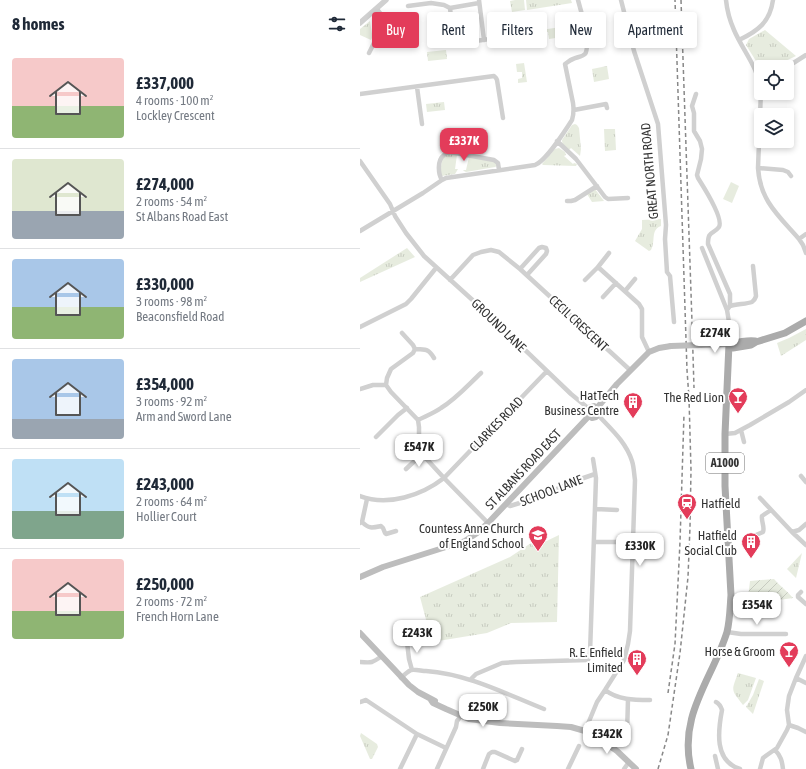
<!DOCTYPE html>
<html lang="en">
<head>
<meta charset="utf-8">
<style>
  body { margin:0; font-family:"Asap Condensed",sans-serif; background:#f2f2f3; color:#1f2937; height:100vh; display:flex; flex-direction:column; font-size:15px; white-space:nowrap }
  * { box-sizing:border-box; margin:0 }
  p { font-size:13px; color:#747a83 }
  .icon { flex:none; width:22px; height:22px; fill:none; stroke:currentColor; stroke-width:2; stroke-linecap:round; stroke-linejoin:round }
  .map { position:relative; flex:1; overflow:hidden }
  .details { display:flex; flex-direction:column; background:#fff; width:360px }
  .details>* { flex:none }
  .top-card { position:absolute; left:12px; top:12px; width:374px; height:36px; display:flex; gap:8px }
  .fabs { position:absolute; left:394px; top:60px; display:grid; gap:8px }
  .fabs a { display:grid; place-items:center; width:40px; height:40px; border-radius:4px; background:#fff; box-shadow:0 2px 6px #0003; font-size:20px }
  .price { position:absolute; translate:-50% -34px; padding:0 9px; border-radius:8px; background:#fff; color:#222; font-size:13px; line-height:26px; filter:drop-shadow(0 1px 2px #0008) }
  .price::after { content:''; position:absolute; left:50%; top:24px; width:12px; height:9px; margin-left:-6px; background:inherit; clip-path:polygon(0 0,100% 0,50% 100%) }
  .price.selected { background:#e33c5a; color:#fff }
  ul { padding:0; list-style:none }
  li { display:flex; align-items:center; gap:12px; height:100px; padding:0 12px }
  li+li { border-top:1px solid #e0e1e3 }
  li span { display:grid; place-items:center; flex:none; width:112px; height:80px; border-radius:4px; color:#555 }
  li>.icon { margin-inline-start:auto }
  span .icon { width:48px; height:48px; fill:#fffc; stroke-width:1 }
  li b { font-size:17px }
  h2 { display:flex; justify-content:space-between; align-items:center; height:48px; padding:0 12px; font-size:17px }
  .chip { padding:0 14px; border-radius:4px; background:#fff; box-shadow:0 2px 6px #0003; font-size:14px; line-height:36px }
  .chip.selected { background:#e33c5a; color:#fff }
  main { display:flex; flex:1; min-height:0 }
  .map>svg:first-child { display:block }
  .grass { fill:url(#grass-tufts) }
  .garden { fill:url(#garden-furrows) }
  .pitch { fill:#e7ecdf }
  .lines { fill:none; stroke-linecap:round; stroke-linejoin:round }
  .minor { stroke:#d0d0d0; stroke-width:4.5 }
  .tertiary { stroke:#d0d0d0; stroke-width:5.5 }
  .secondary { stroke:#bdbdbd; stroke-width:6 }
  .primary { stroke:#ababab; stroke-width:7 }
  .rail { stroke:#888; stroke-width:1.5; stroke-dasharray:4 3; stroke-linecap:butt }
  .secondary-bridge { stroke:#bdbdbd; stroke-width:6 }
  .labels { text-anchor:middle; stroke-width:4; stroke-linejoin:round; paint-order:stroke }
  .shield { fill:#fff; stroke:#707070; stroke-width:1 }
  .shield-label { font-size:12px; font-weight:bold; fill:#333 }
  .street-label { font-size:13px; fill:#333; stroke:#fff }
  .poi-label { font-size:13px; fill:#333; stroke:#fff; text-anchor:end }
</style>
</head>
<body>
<main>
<section class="details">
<h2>8 homes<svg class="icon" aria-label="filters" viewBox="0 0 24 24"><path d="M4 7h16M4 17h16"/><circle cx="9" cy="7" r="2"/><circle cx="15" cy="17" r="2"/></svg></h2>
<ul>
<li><span style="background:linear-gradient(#f6c9c9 60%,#8fb573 0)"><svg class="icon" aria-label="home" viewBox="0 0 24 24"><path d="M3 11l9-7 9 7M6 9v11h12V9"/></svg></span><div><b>£337,000</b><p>4 rooms · 100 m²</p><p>Lockley Crescent</p></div></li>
<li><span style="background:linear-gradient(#dfe7d0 65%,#9aa5b1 0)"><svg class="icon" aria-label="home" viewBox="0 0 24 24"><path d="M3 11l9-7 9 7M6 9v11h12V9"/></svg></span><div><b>£274,000</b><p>2 rooms · 54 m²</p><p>St Albans Road East</p></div></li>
<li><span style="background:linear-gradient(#a9c7e8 60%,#8fb573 0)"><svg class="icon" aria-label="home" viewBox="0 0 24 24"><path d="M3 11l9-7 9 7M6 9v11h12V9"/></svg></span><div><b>£330,000</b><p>3 rooms · 98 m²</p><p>Beaconsfield Road</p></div></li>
<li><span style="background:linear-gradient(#a9c7e8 75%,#9aa5b1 0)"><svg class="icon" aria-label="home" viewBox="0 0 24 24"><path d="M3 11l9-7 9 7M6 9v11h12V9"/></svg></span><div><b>£354,000</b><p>3 rooms · 92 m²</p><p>Arm and Sword Lane</p></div></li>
<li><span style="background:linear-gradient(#bfe0f5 65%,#7fa58c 0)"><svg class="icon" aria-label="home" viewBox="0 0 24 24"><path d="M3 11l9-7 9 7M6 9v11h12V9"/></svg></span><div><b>£243,000</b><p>2 rooms · 64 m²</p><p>Hollier Court</p></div></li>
<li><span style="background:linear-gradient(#f6c9c9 65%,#8fb573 0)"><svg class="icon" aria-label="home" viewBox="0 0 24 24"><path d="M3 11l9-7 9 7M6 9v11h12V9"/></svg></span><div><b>£250,000</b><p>2 rooms · 72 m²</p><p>French Horn Lane</p></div></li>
</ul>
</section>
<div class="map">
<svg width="446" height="769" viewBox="0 0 446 769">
  <defs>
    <pattern id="grass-tufts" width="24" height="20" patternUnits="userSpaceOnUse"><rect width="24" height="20" fill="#e7ecdf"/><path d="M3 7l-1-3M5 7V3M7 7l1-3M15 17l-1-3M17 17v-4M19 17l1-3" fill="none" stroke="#c7cbc0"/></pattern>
    <pattern id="garden-furrows" width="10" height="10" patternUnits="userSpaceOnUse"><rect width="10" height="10" fill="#e7ecdf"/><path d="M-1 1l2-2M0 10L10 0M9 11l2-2" fill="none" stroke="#c7cbc0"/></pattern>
  </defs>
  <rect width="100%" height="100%" fill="#fff"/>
  <path class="grass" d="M155 0H164L165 10 152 12 150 1Z
    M166 0H211L212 3 167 10Z
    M10 21 12 34H14L11 40 0 35V29Z
    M201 27V30L219 27 221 34 189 39 188 32 174 33V31Z
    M405 30 436 56 413 67H401V69L386 45 389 39Z
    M86 50 87 59 68 61 67 52Z
    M164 63 167 82 158 83V79L162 78V72H157L156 64Z
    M247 66 249 79 234 82 232 69Z
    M84 102 85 110 67 112 66 104Z
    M215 124 217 125 219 128 221 149 220 156 211 148 209 150C205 147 202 145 202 140L212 125Z
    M244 129H255L256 150 245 151Z
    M199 148 205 152 206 155 204 156 213 164 214 163 217 164 216 166 183 165 182 164 195 149Z
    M87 153 97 155 95 169H98L95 174 82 176 80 175 82 158Z
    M109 157 135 161 137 166 135 167 106 172 104 171 103 170H106Z
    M235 189 244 201 232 202 227 194Z
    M301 219V226C290 230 296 241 291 250L289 251 275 241 282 229V220Z
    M47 248 55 257 0 282V278Z
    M446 329V340L421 356 417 343 429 338Z
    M199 535 197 622 151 623 127 633 72 642 60 597 150 557 171 543 174 547Z
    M442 553 436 578 427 569Z
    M378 673 396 678 388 700 383 705C371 689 371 692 378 673Z
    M399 679 404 681 393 714 386 707 393 695Z
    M1 733 17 744 18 747 12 759H10L0 736Z"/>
  <path class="garden" d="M414 579C420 586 427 591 433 598L412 601 389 600 388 598 390 581Z"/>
  <path class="pitch" d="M371 182 379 186 372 203 363 199Z"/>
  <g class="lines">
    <path class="minor" d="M119 0 124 40
      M261 0 274 51 298 124 306 225 305 239 307 272 310 276 314 322
      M366 0C367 10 370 21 374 30 383 51 398 67 401 90L398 168C400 201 419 216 439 239L443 245 446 253
      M48 6 71 3 84 5 90 8 119 3
      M90 8 93 35
      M379 40C398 31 410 22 413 0
      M108 42 152 36
      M9 53 14 43 16 41 31 36C31 26 22 16 17 9
      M427 67 446 55
      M57 87 62 124
      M0 94 134 76 136 78 137 80 143 118
      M336 94 332 106 334 113V131L340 141 342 149 341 159 337 175 338 178C343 186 364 218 359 227 353 235 348 230 348 244L370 294V306L367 310
      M214 110 246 104 247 108
      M197 141 216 159 245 197 248 199 268 198
      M0 161 30 204 35 216 46 233 64 256 118 305 211 394 228 408
      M398 168 423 170 428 172 431 176
      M82 180C78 174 77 160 84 155 86 153 87 153 90 152L134 160 138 163 139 170
      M207 201H211L215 200 237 186
      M0 231 63 193 82 180 86 178 175 165C187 160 204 132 212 120 214 114 214 110 213 103L205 64C208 62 210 60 213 59 217 57 222 57 225 54 231 46 221 10 218 0
      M439 239 446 234
      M342 248 367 310 371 334 369 344
      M249 253 238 267 279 304 282 309V337L289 352
      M160 269 179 248 182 247 186 248 187 251 186 254 167 275
      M90 280 113 255 121 252 131 250 139 252 160 269 270 370
      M225 280 238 267
      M265 291 275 279
      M243 297 256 283
      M370 306C376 304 387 304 392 302 395 300 395 299 396 296L393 266
      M0 327 46 304 51 299 76 268
      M42 333 53 345 55 349
      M74 358C68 348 66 350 55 349L53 353 31 369 27 378 26 385 31 392 58 420 59 427V444L62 454 84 478 187 371
      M0 389 13 385H26
      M58 420C66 416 74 413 81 408 96 399 108 385 121 373
      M381 430 384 442
      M365 434 375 433 390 425 429 402 446 390
      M16 437 38 415 47 408
      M46 469 62 454
      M441 476 446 482
      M0 496C28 507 62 495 84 478L128 523
      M400 498 432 532 446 545
      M146 504 150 506 179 497 212 482 235 474
      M236 509 257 510
      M2 522 7 499
      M0 523 2 522C9 529 12 528 21 526L23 528 25 533 26 534 36 531
      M432 532 439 530 446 524
      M396 535 403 532C405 527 401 521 402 516L411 510
      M235 542H272
      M441 592 438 595V597L446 604
      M367 632 381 634H426
      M47 642 49 659 52 670
      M0 662C12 663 12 663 22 656
      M41 678C44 675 47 672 51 670 55 669 62 671 66 671 108 674 146 694 184 709
      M436 678 446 683
      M110 680 116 674 142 663 156 662 228 660 230 653 236 478 233 459
      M245 690C258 700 274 700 290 700
      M0 702 6 700 57 734 86 748
      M356 702C360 704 361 707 362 710 358 731 354 761 380 769
      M429 725 438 728 446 732
      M225 731 237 702 245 690 264 660 268 644 270 631 275 480C274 474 274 467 272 461 266 442 251 429 238 415
      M267 735 268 699
      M415 750C421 756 422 761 423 769
      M355 756 358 769
      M40 769 57 734
      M77 769 96 727 97 721 101 716 102 713
      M123 769 129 754 132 752H135L155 761 157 760 162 749
      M208 769 219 746
      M264 769 269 762
      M400 769 403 758 407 755 417 748 427 730 429 725 427 710 429 696 436 678 446 656"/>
    <path class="tertiary" d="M0 23 26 0"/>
    <path class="secondary" d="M340 345 369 344
      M237 408 257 384 289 352 299 348 311 346
      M229 416 227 412 228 408 234 406 237 408
      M229 416 232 418 236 417 239 413 237 408
      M0 577 23 567 105 541 117 533 128 523 229 416
      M0 633 49 685 58 692 75 701
      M71 700 73 703 86 709 109 719 140 723 197 726 211 727 225 731 241 740 257 751 276 769"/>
    <path class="primary" d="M369 344 373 348 391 345 396 342 425 333 446 321
      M369 344C378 342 386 340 395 341
      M331 769C318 715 352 680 367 632 370 620 370 607 371 595L365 486V434L369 344"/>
    <path class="rail" d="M321 0 332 322 334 388
      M308 693 315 644 320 542 324 414
      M298 769 308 735 320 653 328 577 330 527 331 470 329 398 327 370 315 0"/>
    <path class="secondary-bridge" d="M311 346 340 345"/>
  </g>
  <defs>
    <g id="bar-pin" transform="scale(1)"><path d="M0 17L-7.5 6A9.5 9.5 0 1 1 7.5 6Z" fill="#e33c5a" stroke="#fff"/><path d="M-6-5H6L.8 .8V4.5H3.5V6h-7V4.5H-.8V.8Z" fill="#fff"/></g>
    <g id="building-pin" transform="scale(1)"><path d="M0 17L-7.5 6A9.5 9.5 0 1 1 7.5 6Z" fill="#e33c5a" stroke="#fff"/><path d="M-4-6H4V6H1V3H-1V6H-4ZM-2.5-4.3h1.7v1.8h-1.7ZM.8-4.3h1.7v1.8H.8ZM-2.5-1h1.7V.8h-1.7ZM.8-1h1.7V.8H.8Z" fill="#fff"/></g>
    <g id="station-pin" transform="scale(1)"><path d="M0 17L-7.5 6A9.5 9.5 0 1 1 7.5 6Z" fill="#e33c5a" stroke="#fff"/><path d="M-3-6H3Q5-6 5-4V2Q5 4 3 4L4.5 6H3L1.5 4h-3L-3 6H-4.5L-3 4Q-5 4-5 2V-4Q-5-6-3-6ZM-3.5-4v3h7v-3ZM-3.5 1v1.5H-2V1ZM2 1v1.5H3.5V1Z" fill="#fff"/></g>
    <g id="school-pin" transform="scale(1)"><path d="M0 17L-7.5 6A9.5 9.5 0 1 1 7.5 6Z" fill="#e33c5a" stroke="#fff"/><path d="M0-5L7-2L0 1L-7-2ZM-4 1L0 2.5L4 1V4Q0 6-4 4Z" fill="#fff"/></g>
  </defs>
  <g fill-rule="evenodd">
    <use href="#bar-pin" x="378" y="397"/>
    <use href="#building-pin" x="273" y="402"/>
    <use href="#station-pin" x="327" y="503"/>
    <use href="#school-pin" x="178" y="535"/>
    <use href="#building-pin" x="391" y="542"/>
    <use href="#bar-pin" x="429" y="651"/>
    <use href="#building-pin" x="277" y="659"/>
  </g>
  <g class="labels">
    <rect class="shield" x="346" y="453" width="38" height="20" rx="3"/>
    <g class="shield-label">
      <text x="365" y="467">A1000</text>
    </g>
    <g class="street-label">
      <text transform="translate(289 171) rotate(-95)" y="5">GREAT NORTH ROAD</text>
      <text transform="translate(219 323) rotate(43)" y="5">CECIL CRESCENT</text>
      <text transform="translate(139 325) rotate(44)" y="5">GROUND LANE</text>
      <text transform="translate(136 424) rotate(-46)" y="5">CLARKES ROAD</text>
      <text transform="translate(163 469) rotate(-47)" y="5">ST ALBANS ROAD EAST</text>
      <text transform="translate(191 490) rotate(-21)" y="5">SCHOOL LANE</text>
    </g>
    <g class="poi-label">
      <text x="259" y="400">HatTech<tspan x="259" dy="15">Business Centre</tspan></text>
      <text x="364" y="402">The Red Lion</text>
      <text x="341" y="508" text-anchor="start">Hatfield</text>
      <text x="164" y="533">Countess Anne Church<tspan x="164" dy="15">of England School</tspan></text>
      <text x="377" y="540">Hatfield<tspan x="377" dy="15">Social Club</tspan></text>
      <text x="415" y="656">Horse &amp; Groom</text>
      <text x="263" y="657">R. E. Enfield<tspan x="263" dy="15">Limited</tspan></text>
    </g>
  </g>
</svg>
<div class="fabs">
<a><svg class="icon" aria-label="locate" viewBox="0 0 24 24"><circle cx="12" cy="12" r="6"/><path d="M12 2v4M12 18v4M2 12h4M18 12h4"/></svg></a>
<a><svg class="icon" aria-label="layers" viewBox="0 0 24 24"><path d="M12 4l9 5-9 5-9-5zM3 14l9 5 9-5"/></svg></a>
</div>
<b class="price selected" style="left:104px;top:162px">£337K</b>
<b class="price" style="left:355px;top:354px">£274K</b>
<b class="price" style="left:59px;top:468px">£547K</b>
<b class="price" style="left:280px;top:567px">£330K</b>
<b class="price" style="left:397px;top:626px">£354K</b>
<b class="price" style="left:57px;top:654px">£243K</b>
<b class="price" style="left:123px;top:728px">£250K</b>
<b class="price" style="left:247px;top:755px">£342K</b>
<div class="top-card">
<a class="chip selected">Buy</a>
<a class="chip">Rent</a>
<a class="chip">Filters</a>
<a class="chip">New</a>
<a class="chip">Apartment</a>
</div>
</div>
</main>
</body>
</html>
